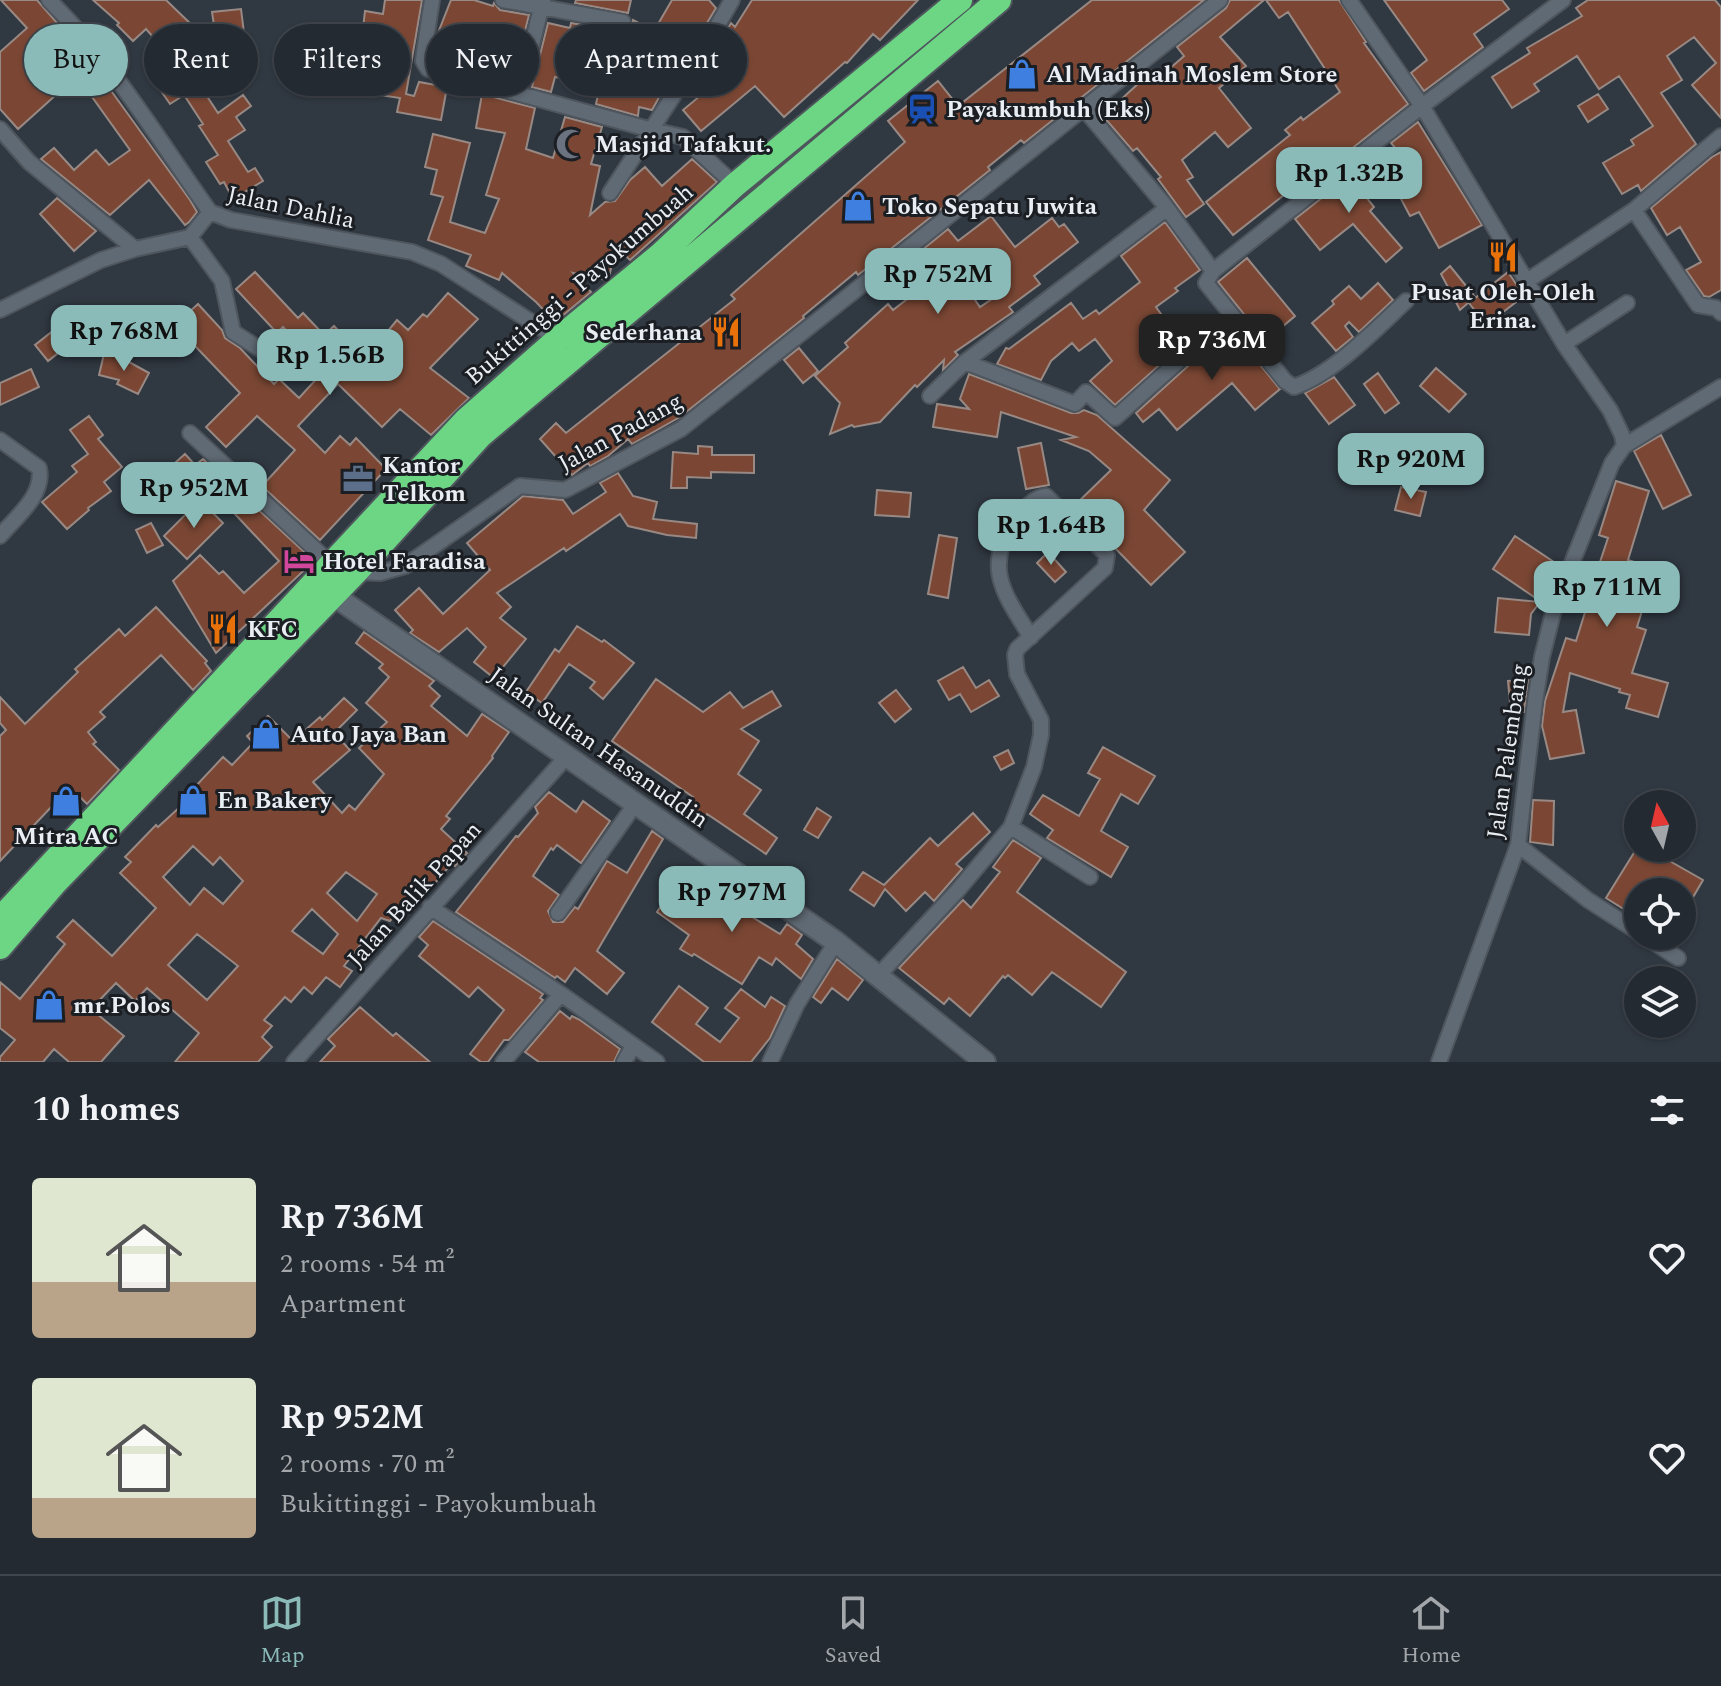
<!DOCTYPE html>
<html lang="en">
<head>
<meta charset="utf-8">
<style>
  body { margin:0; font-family:Spectral,serif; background:#2c3239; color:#f1f3f6; height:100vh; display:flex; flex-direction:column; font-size:30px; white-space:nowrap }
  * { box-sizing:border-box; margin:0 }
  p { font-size:26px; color:#a3a7ab }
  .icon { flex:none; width:44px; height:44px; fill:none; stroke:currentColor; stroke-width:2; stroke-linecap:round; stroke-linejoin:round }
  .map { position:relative; height:1062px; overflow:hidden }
  .sheet { display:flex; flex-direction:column; background:#242a31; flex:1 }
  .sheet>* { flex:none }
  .banner { position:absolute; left:24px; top:24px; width:800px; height:72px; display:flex; gap:16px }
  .needle { width:52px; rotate:352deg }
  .buttons { position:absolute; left:1624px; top:790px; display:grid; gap:16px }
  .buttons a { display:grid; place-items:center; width:72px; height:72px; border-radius:50%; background:#242a31; box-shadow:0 2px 6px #0004,0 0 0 2px #41464d; font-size:40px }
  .price { position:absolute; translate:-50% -68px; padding:0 18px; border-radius:16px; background:#8bbbb9; color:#111; font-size:26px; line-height:52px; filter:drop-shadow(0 2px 4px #0008) }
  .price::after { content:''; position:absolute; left:50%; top:48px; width:24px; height:18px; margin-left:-12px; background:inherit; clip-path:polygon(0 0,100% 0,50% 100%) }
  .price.active { background:#222; color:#fff }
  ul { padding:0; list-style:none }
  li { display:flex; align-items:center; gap:24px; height:200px; padding:0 32px }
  li span { display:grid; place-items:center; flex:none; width:224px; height:160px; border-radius:8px; color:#555 }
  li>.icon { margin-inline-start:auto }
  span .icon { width:96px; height:96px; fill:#fffc; stroke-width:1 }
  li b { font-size:34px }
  h2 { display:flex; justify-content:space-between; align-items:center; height:96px; padding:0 32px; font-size:34px }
  .pill { padding:0 28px; border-radius:36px; background:#242a31; box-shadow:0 2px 6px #0004,0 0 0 2px #41464d; font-size:28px; line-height:72px }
  .pill.active { background:#8bbbb9; color:#111 }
  .tab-bar { display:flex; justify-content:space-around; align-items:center; height:112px; border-top:2px solid #41464d; background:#242a31; font-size:22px; color:#a3a7ab }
  .tab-bar a { display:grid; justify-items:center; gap:4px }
  .tab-bar .active { color:#8bbbb9 }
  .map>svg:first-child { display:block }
  .building { fill:#7b4734; stroke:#988984; stroke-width:2; fill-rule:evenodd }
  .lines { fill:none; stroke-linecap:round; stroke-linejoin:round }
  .street-casing { stroke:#4e555d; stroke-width:18 }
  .secondary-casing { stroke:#4e555d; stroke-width:24 }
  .highway-casing { stroke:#4e555d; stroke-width:28 }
  .street { stroke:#606a74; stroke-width:14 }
  .secondary { stroke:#606a74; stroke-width:20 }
  .highway { stroke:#6cd684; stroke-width:24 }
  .labels { text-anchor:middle; stroke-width:6; stroke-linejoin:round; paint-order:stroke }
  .poi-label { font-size:24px; font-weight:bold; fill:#e9eef4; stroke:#1b1f23; text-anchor:start }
  .street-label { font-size:24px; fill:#e9eef4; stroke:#1b1f23 }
</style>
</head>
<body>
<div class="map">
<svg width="1721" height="1062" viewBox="0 0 1721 1062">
  <rect width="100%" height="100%" fill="#303841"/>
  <path class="building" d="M1 0H37L86 56 190 200 197 212 189 222 185 225 149 180 110 215 41 159 54 148 74 170 96 150 109 165 130 150 77 76 18 129 0 109V52L27 28Z
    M93 0H166L197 30 169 55 146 29 133 41 117 25 119 23Z
    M385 0H422L406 94 414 96 419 82 447 87 441 120 397 112 400 98 366 93 371 59 361 58 357 36 362 37 365 11 383 14Z
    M451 0H474L493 6 494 3 500 10 529 15 512 82 455 66 456 62 434 56 436 38Z
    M576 0H631L628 13 575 3Z
    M672 0H709L716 8 693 46 689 44 652 110 639 107 638 116 596 104 600 85 555 77 551 92 532 87 548 23 570 28 571 23 622 32 630 29 633 20 654 31Z
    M752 0H918L880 40 873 34 847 63 845 62 784 117 755 86 701 131 683 110 736 66 717 47 731 23 735 27Z
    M1092 0H1204L1024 143 1021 140 988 167 990 170 858 275 856 272 803 316 804 318 680 417 632 444 628 439 608 456 590 466 588 463 572 475 540 439 556 423 566 433 735 299 731 295 905 142 888 121 938 81 958 106Z
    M1230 0H1264L1220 37 1246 66 1219 88 1251 128 1228 147 1215 132 1182 160 1193 177 1187 180 1204 204 1186 217 1158 179 1161 177 1137 148 1133 151 1103 116 1152 71 1159 78 1184 56 1177 47 1226 8Z
    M1266 0H1339L1366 42 1364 43 1408 104 1301 189 1298 184 1233 235 1206 202 1290 135 1285 130 1301 117 1303 120 1340 92 1288 12 1279 18Z
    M1384 0H1502L1509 9 1474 34 1483 47 1424 91 1411 73 1427 60Z
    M1588 0H1715L1721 7V118L1692 85 1716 63 1694 37 1667 56 1682 80 1661 93 1696 144 1641 191 1638 185 1622 194 1603 163 1634 145 1631 140 1653 126 1619 76 1599 89 1577 56 1534 84 1539 91 1512 108 1492 77 1530 53 1527 48 1582 16 1576 8Z
    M241 9 246 49 218 53 212 12Z
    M206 58 216 72 199 84 218 113 243 95 251 106 236 117 245 130 228 141 248 172 255 168 263 181 233 199 224 182 220 184 206 162 218 155 199 126 203 124 184 95 170 104 161 91Z
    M482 94 535 108 526 149 553 158 565 117 602 127 591 164 600 166 590 215 605 202 615 201 630 180 645 167 662 186 692 159 717 182 630 260 616 247 609 277 606 280 573 273 591 292 555 322 536 302 502 273 499 280 466 266 471 255 428 240 443 197 431 194 437 170 425 167 433 134 470 143 450 222 485 233 499 199 486 195 505 133 476 128Z
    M1598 94 1608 109 1588 122 1578 106Z
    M1418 122 1482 225 1439 248 1419 212 1410 216 1390 178 1412 168 1391 143Z
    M1721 152V290L1709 297 1704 296 1686 270 1701 262 1680 227 1667 235 1651 208 1712 157Z
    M1369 161 1381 175 1362 192 1374 207 1370 211 1402 248 1386 262 1353 224 1320 250 1295 219Z
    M57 198 96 231 74 251 40 214Z
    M991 216 1015 247 1052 218 1059 227 1064 224 1078 242 1034 276 1040 284 1009 307 1013 312 955 352 958 355 943 370 944 360 917 387 915 385 880 422 854 427 852 425 830 434 840 403 815 376 848 347 845 343 888 304 893 310 920 289 910 276 919 270 911 259 948 229 958 241ZM984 257 1008 288 980 307 959 277Z
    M1165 222 1200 270 1175 288 1178 291 1156 307 1174 332 1165 339 1175 351 1115 405 1090 381 1112 361 1095 339 1079 351 1072 343 1051 361 1041 380 997 364 1006 348 1009 349 1071 303 1083 319 1096 310 1099 314 1140 282 1121 256Z
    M1247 258 1295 316 1276 332 1266 319 1255 328 1218 282Z
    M1450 266 1475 297 1460 310 1441 274Z
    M255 272 298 318 303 313 324 335 334 326 349 342 346 345 380 373 398 350 383 337 397 320 408 330 423 314 427 317 448 293 478 319 430 368 469 398 431 435 400 409 382 427 338 384 298 426 325 453 340 436 350 445 356 438 386 469 320 540 262 486 295 450 257 416 226 447 206 427 240 393 175 325 198 304 222 330 225 338 240 348 274 384 279 379 299 398 321 374 303 355 307 352 283 327 277 333 236 289Z
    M1508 272 1524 296 1486 325 1469 303Z
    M1378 283 1393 300 1359 332 1349 322 1345 326 1353 337 1336 351 1312 323 1334 304 1332 301 1349 286 1361 299Z
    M82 308 95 324 48 361 35 345Z
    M1230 328 1280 389 1255 410 1232 383 1177 430 1159 409 1143 422 1136 413Z
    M799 348 818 371 803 383 784 360Z
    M104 354 120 357 149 373 138 394 117 384 119 380 99 375Z
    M1436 368 1466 394 1449 412 1420 386Z
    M31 369 39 387 0 405V383Z
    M1378 373 1399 403 1385 413 1364 384Z
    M969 374 1071 413H1078L1084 410 1097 415 1170 480 1144 510 1185 552 1151 585 1074 506 1111 470 1089 451 1061 440 1076 437 1001 412 997 437 933 427 937 404 969 409 960 399Z
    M1334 377 1355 405 1329 424 1305 393Z
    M89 416 103 435 98 439 122 467 104 482 111 491 88 508 89 510 67 529 42 502 77 472 72 466 88 454 70 430Z
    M1661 435 1691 495 1663 509 1634 451Z
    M1041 443 1049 485 1026 489 1018 448Z
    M698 446 712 447V455H754V473L711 472V478L687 477V488H671L673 452 698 454Z
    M185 454 195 465 203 459 219 474 192 499 166 471Z
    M618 473 633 496 657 502 653 519 697 524 696 538 667 535 628 526 620 514 566 551 564 548 497 593 511 607 500 618 526 639 494 678 474 662 486 647 467 628 439 652 410 633 413 630 395 610 419 588 443 614 490 570 467 543 523 496 563 500 573 514 606 492 600 483Z
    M1616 481 1649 491 1628 560 1655 569 1637 627 1646 630 1632 673 1668 683 1658 717 1626 708 1630 695 1619 692 1620 689 1570 673 1563 712 1576 710 1584 753 1550 759 1542 726 1545 701 1566 638 1576 641 1592 590 1583 587 1590 565 1598 568 1608 538 1599 535Z
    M1401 487 1426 492 1420 516 1395 510Z
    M877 490 911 493 909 517 875 515Z
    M200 500 223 523 187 559 164 536Z
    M248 500 314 561 216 653 173 581 200 555 219 574 223 571 244 593 279 561 234 513Z
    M1050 514 1066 530 1045 549 1030 532Z
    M151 523 163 545 147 553 136 530Z
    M939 535 957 538 948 598 928 594Z
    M1515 536 1560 566 1553 582 1540 601 1493 569Z
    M1048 552 1066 572 1055 582 1037 563Z
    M1498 598 1540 602 1531 614 1529 635 1495 632Z
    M156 607 207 661 205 663 211 671 193 690 161 655 100 712 105 717 88 732 96 742 93 744 119 770 87 804 81 798 65 813 55 803 0 861V736L6 730 0 723V697L25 724 78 672 75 669 119 629 125 636Z
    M577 626 602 642 604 640 634 663 603 699 590 688 595 682 569 664 542 703 526 692 555 649 559 652Z
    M364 632 434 681 429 686 440 696 431 706 467 736 482 714 509 732 492 756 493 758 446 816 450 819 441 829 467 853 455 866 452 863 423 897 415 890 390 921 381 918 344 966 352 971 340 987 326 977 312 994 304 987 291 1002 285 997 264 1020 272 1026 262 1037 272 1047 258 1062H175L199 1033 147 988 135 1001 116 983 91 1009 124 1036 101 1062H69L54 1049 43 1062H0V1057L15 1040 0 1028V982L20 999 65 944 57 937 73 920 112 956 156 908 120 873 131 862 125 857 156 825 158 827 181 806 179 804 223 757 232 765 253 743 247 736 268 716 293 741 320 717 322 720 344 698 357 710 334 733 350 750 313 782 342 813 349 805 355 810 384 774 359 748 387 722 366 703 389 677 379 668 383 664 356 643ZM193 846 213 865 220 857 243 881 223 904 204 888 190 905 163 877ZM346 872 377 894 357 921 327 893ZM312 909 338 934 323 954 292 931ZM197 934 238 966 207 1000 168 965Z
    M963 667 976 688 989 680 999 696 971 712 960 694 949 700 938 681Z
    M656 679 703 712 730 692 743 708 772 691 781 706 741 729 759 741 738 774 761 790 744 814 777 838 766 854 707 814 702 822 684 810 693 797 612 741Z
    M1528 680 1524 712 1511 713 1508 681Z
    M896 690 911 709 895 722 879 703Z
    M1103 747 1155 776 1138 804 1121 794 1101 831 1128 847 1111 877 1047 838 1053 830 1030 814 1043 795 1079 816 1100 779 1088 773Z
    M1008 750 1014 763 1001 770 994 757Z
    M549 792 576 812 583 801 610 821 581 863 557 845 553 850 551 848 533 876 559 895 548 911 553 922H563L575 907 578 909 607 861 627 873 652 831 663 839 597 951 624 973 607 994 575 968 565 982 557 976 555 978 456 912 516 836 518 837 538 813 535 807Z
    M1533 800 1554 801 1553 845 1530 842Z
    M817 808 831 817 818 838 804 830Z
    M973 813 990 832 956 864 962 869 934 901 925 892 906 911 885 889 874 906 850 890 863 872 884 885 930 838 938 846Z
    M1013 840 1041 858 1017 892 1126 972 1101 1007 1052 972 1032 995 1008 975 1005 978 1003 976 970 1016 949 998 944 1004 899 968 963 900 971 908 1000 872 993 867Z
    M1635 851 1647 858 1652 851 1703 880 1682 916V892H1638V918L1606 898Z
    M717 876 738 890 732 898 747 907 744 912 780 934 787 924 802 935 796 944 813 959 801 979 776 958 772 965 759 957 742 984 694 954 692 956 680 949 689 935 657 912 672 890 695 906Z
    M433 921 543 994 540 998 543 1000 509 1040H504L488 1062H481L470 1054 504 1010 478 987 469 997 419 956 428 945 419 937Z
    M837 959 863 980 848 1000 832 988 821 1003 813 997Z
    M679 986 708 1008 696 1024 720 1042 739 1018 725 1008 741 989 765 1007 771 997 785 1006 770 1038 751 1062H704L652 1022Z
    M360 1007 393 1036 396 1033 430 1062H320L335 1046 328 1039Z
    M560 1011 570 1019 572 1016 580 1020 620 1049 614 1062H539L525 1052Z"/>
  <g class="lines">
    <g class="street-casing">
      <path id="street" d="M49 0C113 63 158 139 210 212L231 220 412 252 441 264 558 339
        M432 0 424 53 423 61 428 69 652 130 683 137 735 185
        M503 0 623 22
        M1349 0 1422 106 1564 344 1610 410 1622 435 1624 446 1612 463 1555 605 1542 657 1535 702 1518 845 1439 1062
        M520 93 543 0
        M1085 110 1163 203 1213 271
        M0 129 29 162 135 249
        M610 193 707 44 732 0
        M1634 210 1698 305 1716 308 1721 313
        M190 237 222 281 233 332 285 365
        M1527 281 1634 210 1721 136
        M1406 301C1376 329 1333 374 1294 387L1285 381 1206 283 1213 271 1422 106 1563 0
        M0 310 101 260 135 249 190 237 210 212
        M1564 344 1627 303
        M965 362 1075 404 1086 392 1115 418 1231 314
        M930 396 965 362 1166 209
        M190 433 330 563
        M0 440 39 468C45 495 16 517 0 536
        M1624 446 1721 387
        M356 572 380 573 405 566 520 486 565 490 681 429 1220 0
        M1011 827 1090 877
        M1518 845 1588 900 1638 932
        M430 907 561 994 657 1062
        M558 913 636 803
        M1644 936 1678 958
        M877 977 958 890 1011 827 1034 767 1041 735V720L1017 674 1015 655 1017 649 1105 568 1107 555 1046 496C1033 498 1025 508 1017 518 982 565 1003 593 1031 637
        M294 1062 568 755
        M503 1062 561 994
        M624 1062 633 1046
        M770 1062 797 1004 836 942"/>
    </g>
    <g class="secondary-casing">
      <path id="secondary" d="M333 595 836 942 985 1062"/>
    </g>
    <g class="highway-casing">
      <path id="highway" d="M0 919 466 420 558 339 660 255 735 185 960 0
        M0 947 55 883 356 572 481 435 999 0"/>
    </g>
    <use href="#street" class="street"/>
    <use href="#secondary" class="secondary"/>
    <use href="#highway" class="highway"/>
  </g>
  <defs>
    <g id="shop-bare" transform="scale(2.4)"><path d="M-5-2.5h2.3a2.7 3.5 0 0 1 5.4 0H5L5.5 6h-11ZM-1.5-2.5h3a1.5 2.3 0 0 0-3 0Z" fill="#3f7fe0" stroke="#1b1f23" stroke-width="2.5" paint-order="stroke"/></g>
    <g id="station-bare" transform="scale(2.4)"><path d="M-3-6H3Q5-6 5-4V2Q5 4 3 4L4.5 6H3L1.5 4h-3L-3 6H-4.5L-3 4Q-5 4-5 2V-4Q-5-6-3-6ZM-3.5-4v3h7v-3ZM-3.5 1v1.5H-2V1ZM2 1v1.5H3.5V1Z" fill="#1a4fb4" stroke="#1b1f23" stroke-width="2.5" paint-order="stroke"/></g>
    <g id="mosque-bare" transform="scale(2.4)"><path d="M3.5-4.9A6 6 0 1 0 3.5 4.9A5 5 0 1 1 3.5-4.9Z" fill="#6b7280" stroke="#1b1f23" stroke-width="2.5" paint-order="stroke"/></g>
    <g id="restaurant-bare" transform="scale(2.4)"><path d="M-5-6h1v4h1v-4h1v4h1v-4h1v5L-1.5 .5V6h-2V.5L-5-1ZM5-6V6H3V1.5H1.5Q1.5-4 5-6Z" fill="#e8710a" stroke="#1b1f23" stroke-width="2.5" paint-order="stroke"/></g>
    <g id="office-bare" transform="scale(2.4)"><path d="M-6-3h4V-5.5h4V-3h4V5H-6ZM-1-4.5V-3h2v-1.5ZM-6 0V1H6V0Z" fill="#5c6f8a" stroke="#1b1f23" stroke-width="2.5" paint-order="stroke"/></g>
    <g id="hotel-bare" transform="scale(2.4)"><path d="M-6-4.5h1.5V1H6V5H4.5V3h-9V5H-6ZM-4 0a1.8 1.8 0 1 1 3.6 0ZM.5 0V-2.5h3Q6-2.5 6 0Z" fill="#d1479c" stroke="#1b1f23" stroke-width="2.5" paint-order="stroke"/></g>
  </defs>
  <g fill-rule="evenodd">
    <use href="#shop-bare" x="1022" y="74"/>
    <use href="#station-bare" x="922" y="109"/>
    <use href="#mosque-bare" x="571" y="144"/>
    <use href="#shop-bare" x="858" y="206"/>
    <use href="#restaurant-bare" x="1503" y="257"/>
    <use href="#restaurant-bare" x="726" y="332"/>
    <use href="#office-bare" x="358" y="479"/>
    <use href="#hotel-bare" x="299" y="561"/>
    <use href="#restaurant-bare" x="223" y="629"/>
    <use href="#shop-bare" x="266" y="734"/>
    <use href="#shop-bare" x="193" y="800"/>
    <use href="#shop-bare" x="66" y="801"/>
    <use href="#shop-bare" x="49" y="1005"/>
  </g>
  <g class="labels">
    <g class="poi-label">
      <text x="1046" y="82">Al Madinah Moslem Store</text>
      <text x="946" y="117">Payakumbuh (Eks)</text>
      <text x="595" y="152">Masjid Tafakut.</text>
      <text x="882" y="214">Toko Sepatu Juwita</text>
      <text x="1503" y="300" text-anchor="middle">Pusat Oleh-Oleh<tspan x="1503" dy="28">Erina.</tspan></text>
      <text x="702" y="340" text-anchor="end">Sederhana</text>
      <text x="382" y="473">Kantor<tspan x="382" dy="28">Telkom</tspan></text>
      <text x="323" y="569">Hotel Faradisa</text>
      <text x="247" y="637">KFC</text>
      <text x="290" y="742">Auto Jaya Ban</text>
      <text x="217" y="808">En Bakery</text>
      <text x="66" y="844" text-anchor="middle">Mitra AC</text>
      <text x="73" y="1013">mr.Polos</text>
    </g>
    <g class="street-label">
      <text transform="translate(291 207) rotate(12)" y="8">Jalan Dahlia</text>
      <text transform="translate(579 284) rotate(-41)" y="8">Bukittinggi - Payokumbuah</text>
      <text transform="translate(620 432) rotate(-29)" y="8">Jalan Padang</text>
      <text transform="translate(599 747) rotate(35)" y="8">Jalan Sultan Hasanuddin</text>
      <text transform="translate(1507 751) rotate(-82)" y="8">Jalan Palembang</text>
      <text transform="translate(414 894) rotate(-48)" y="8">Jalan Balik Papan</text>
    </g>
  </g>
</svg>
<div class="buttons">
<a><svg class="needle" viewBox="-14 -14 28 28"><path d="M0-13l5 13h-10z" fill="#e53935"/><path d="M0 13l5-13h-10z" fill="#a3a7ab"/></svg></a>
<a><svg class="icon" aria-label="locate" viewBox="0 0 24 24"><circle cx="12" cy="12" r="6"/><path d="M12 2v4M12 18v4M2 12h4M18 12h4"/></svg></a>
<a><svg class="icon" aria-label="layers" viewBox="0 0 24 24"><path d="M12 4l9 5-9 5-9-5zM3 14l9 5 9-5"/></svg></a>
</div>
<b class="price" style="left:1349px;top:215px">Rp 1.32B</b>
<b class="price" style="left:938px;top:316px">Rp 752M</b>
<b class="price" style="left:124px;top:373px">Rp 768M</b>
<b class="price active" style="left:1212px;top:382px">Rp 736M</b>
<b class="price" style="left:330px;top:397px">Rp 1.56B</b>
<b class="price" style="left:1411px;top:501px">Rp 920M</b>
<b class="price" style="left:194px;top:530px">Rp 952M</b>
<b class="price" style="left:1051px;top:567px">Rp 1.64B</b>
<b class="price" style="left:1607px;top:629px">Rp 711M</b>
<b class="price" style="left:732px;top:934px">Rp 797M</b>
<div class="banner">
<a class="pill active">Buy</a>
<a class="pill">Rent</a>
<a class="pill">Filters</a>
<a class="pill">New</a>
<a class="pill">Apartment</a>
</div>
</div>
<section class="sheet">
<h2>10 homes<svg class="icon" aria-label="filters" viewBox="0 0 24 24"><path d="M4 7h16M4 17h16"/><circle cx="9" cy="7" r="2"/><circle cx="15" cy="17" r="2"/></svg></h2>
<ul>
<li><span style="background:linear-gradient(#dfe7d0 65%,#b9a48a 0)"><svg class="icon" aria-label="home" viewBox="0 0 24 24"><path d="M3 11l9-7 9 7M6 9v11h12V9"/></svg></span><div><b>Rp 736M</b><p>2 rooms · 54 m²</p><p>Apartment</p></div><svg class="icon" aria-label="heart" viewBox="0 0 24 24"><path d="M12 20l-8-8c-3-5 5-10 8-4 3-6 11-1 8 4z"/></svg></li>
<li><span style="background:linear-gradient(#dfe7d0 75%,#b9a48a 0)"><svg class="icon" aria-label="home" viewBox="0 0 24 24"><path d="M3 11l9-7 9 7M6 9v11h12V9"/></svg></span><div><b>Rp 952M</b><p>2 rooms · 70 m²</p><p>Bukittinggi - Payokumbuah</p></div><svg class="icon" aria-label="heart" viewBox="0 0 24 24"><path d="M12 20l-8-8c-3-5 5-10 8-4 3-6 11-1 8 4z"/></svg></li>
</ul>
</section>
<nav class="tab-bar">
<a class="active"><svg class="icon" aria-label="map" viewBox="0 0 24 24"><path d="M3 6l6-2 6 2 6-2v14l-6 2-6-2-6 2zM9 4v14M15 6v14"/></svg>Map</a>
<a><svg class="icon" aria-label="saved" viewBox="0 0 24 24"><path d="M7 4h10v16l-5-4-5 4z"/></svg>Saved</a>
<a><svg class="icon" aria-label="home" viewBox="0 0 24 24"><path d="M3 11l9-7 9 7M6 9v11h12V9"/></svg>Home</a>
</nav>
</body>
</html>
